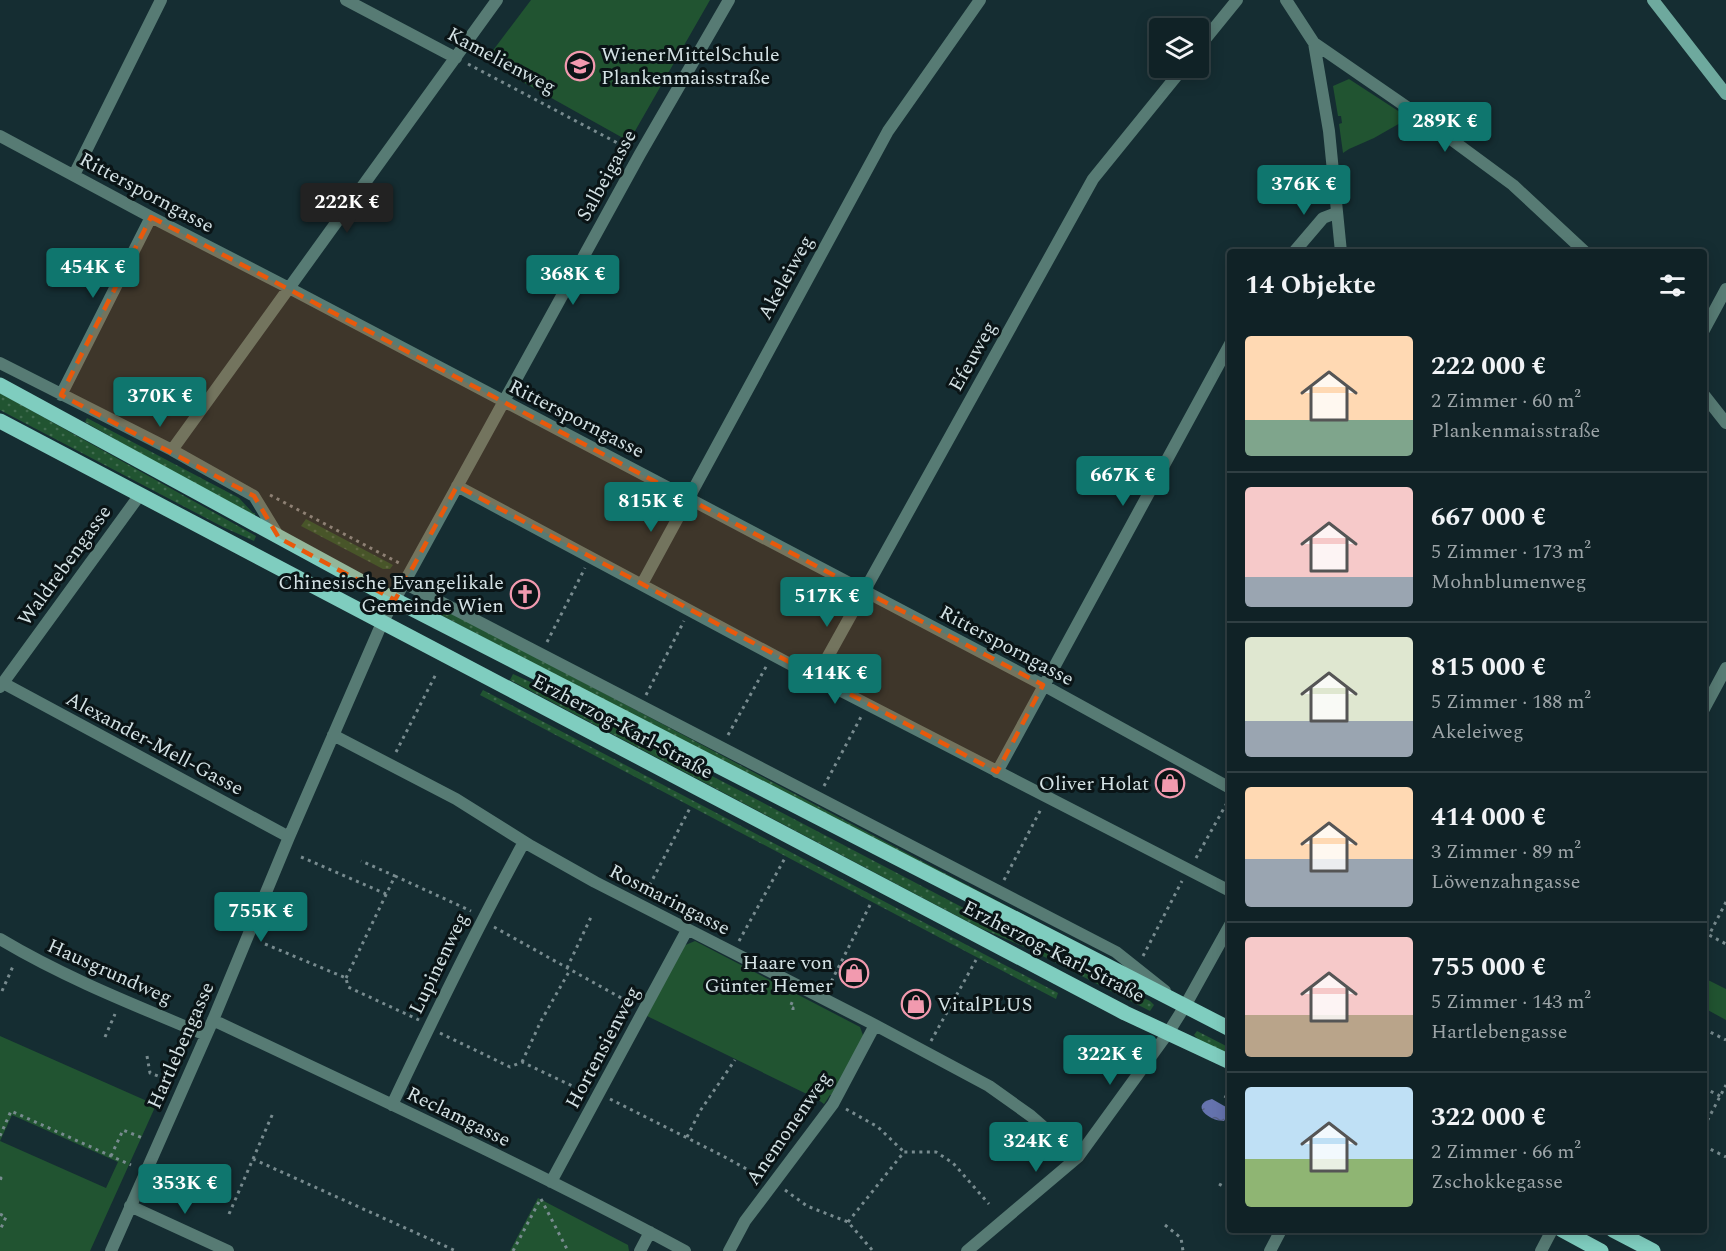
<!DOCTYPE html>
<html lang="de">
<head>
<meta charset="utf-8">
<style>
  body { margin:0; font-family:Spectral,serif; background:#1e2f32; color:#f1f3f6; height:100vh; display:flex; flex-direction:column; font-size:22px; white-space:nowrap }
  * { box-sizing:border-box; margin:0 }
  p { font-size:20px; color:#9ca4a7 }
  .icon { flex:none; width:33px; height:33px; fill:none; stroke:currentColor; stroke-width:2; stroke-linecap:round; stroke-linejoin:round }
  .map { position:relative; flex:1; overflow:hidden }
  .panel { position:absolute; left:1227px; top:249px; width:480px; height:984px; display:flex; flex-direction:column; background:#102226; border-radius:6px; box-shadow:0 3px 15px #0003,0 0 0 2px #303f43 }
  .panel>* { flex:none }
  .buttons { position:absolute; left:1149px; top:18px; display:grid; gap:12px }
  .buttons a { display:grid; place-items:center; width:60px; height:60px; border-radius:6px; background:#102226; box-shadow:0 3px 15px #0003,0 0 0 2px #303f43; font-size:30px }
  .price { position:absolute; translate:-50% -51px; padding:0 14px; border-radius:6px; background:#0f766e; color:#fff; font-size:20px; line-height:39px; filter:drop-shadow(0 2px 3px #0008) }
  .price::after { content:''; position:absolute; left:50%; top:36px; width:18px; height:14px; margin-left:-9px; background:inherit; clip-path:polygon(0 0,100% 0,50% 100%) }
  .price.on { background:#222; color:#fff }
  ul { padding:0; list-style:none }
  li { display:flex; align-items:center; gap:18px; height:150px; padding:0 18px }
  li+li { border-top:2px solid #303f43 }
  li span { display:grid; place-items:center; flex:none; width:168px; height:120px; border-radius:6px; color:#555 }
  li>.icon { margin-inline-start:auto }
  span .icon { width:72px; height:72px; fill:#fffc; stroke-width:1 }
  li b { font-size:26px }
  h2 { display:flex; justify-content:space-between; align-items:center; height:72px; padding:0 18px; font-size:26px }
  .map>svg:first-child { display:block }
  .grass { fill:url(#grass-dots) }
  .park { fill:#215431; fill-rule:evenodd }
  .water { fill:url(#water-ripples) }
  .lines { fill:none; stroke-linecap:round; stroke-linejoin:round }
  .path { stroke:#788b8f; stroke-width:3; stroke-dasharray:3 4.5; stroke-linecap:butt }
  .street { stroke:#577b74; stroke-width:12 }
  .secondary { stroke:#6ea99e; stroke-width:12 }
  .primary { stroke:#7fcdbf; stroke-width:15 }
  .marked { fill:#e8590c; fill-opacity:0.2; stroke:#e8590c; stroke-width:4.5; stroke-dasharray:12 8; stroke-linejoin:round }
  .labels { text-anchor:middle; stroke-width:6; stroke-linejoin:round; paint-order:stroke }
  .poi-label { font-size:20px; fill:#d4e2e5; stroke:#0a1416; text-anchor:end }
  .street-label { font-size:20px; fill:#d4e2e5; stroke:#0a1416 }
</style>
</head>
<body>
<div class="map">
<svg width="1726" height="1251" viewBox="0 0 1726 1251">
  <defs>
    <pattern id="grass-dots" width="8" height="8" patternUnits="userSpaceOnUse" patternTransform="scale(1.5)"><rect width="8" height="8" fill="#215431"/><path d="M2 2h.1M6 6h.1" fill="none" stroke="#406c4f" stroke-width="1.8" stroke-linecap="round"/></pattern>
    <pattern id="water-ripples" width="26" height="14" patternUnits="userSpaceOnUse" patternTransform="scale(1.5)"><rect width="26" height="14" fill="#6573ae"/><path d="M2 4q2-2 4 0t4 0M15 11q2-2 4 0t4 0" fill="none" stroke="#566084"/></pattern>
  </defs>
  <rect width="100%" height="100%" fill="#152d32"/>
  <path class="grass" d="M0 393 256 536 254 541 223 527 0 410Z
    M87 418 239 498 253 513H255V515H254L164 467 85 422Z
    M306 519 393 565 390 569H383L301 526Z
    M433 603 1117 964 945 882 430 609Z
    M513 674 550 691 1034 945 1150 1001 1154 1005 1150 1011 1029 949 978 927 510 680Z
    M483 690 1058 993 1056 999 480 695Z
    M1197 1031 1230 1048V1055L1199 1040 1194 1035Z"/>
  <path class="park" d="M531 0H710L631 138H623L485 61Z
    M1349 79 1409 118 1374 138 1349 149 1343 153 1339 124 1342 123 1341 116H1338L1333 86Z
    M695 941 860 1027 864 1038 833 1095H830L824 1104 817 1099 647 1016 683 946Z
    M1704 978 1726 989V1020L1704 1008Z
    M0 1036 156 1105 90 1251H0ZM12 1115 118 1162 106 1188 0 1141Z
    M538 1198 628 1245 629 1251H510Z"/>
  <path class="water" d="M1212 1099 1226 1107 1229 1113 1224 1121C1211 1122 1188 1105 1212 1099Z"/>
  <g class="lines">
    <path class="path" d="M468 64 627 148
      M270 495 399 563
      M547 642 585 568
      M646 695 684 621
      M728 735 767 665
      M396 752 436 674
      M824 786 862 715
      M301 857 386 894
      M1196 858 1228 801
      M395 876 471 911
      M1004 880 1041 809
      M646 892 690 808
      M1726 902 1709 935 1726 944
      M494 927 632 1004
      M739 941 785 858
      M265 944 346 978 348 987 419 1020
      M1143 956 1182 881
      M567 968 591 917
      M346 978 395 876 361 861
      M828 988 871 903
      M2 991 14 964
      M793 1010V1008L790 1007 794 998
      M1704 1029 1726 1040
      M440 1033 510 1067 522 1062 585 1092
      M105 1037 115 1014
      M931 1041 976 960
      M147 1056 150 1073 169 1080
      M522 1062 541 1021 570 970
      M1704 1088 1720 1096
      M1225 1098 1230 1088
      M610 1099 723 1156 761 1177
      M846 1109 878 1127 904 1152
      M1704 1127 1726 1085
      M0 1136 11 1111 131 1165
      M687 1137 700 1111 735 1060
      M1704 1146 1726 1157
      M111 1156 123 1130 145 1139
      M253 1159 456 1251
      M0 1178H1L0 1181
      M1219 1184 1230 1190
      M785 1190 807 1206 848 1222 873 1251
      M541 1199 568 1251
      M0 1214 6 1217 0 1230
      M229 1214 273 1113
      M848 1222 904 1152H936L953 1163 989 1204
      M1165 1225 1181 1238 1183 1251
      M513 1251 541 1198"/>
    <path class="street" d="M346 0 456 58
      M1286 0 1314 43 1329 131 1341 252
      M1314 43 1414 112 1513 185 1585 252
      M1198 48 1237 0
      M0 136 151 217 289 288 1043 685 1230 788
      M74 175 161 0
      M1294 252 1323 218 1336 213
      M1704 330 1726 289
      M0 363 172 450 254 496 279 537
      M61 395 151 217
      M1704 395 1726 423
      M172 450 497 0
      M457 486 816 678 1230 891
      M404 583 1116 952 1165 991
      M642 584 888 131 980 0
      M816 678 1093 179 1183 68
      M3 683 289 837
      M0 687 139 496
      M1704 709 1726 668
      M333 735 456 799 531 846 595 882 875 1025 989 1086 1031 1116 1078 1157
      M997 772 1230 344
      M0 939C65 978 137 1006 206 1035
      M213 1020C371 1095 531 1168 685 1251
      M392 1105C434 1016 477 928 524 842
      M551 1182 687 930
      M130 1206 228 1251
      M111 1251 213 1020 289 837 382 623 640 154 729 0
      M640 1251 650 1232
      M729 1251 745 1221 833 1104 875 1025
      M967 1251 1078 1157 1168 1033 1185 1006 1230 925
      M1270 1251 1281 1230
      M1541 1251 1552 1230"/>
    <path class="secondary" d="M1653 0 1726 94"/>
    <path class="primary" d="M0 385 395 600 1230 1029
      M0 421 1125 1013 1230 1062
      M1562 1230 1601 1251
      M1613 1230 1653 1251"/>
  </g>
  <path class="marked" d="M151 217 1043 685 997 772 457 486 395 600 279 538 254 496 61 395Z"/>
  <defs>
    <g id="school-ring" transform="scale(1.5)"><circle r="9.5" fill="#0a1416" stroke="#f29aaf" stroke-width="1.5"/><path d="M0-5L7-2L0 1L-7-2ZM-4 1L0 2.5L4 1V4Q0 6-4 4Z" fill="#f29aaf"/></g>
    <g id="church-ring" transform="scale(1.5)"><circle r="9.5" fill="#0a1416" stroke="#f29aaf" stroke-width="1.5"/><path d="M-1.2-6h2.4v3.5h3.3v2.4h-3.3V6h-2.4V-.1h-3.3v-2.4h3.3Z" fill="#f29aaf"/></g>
    <g id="shop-ring" transform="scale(1.5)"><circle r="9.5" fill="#0a1416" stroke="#f29aaf" stroke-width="1.5"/><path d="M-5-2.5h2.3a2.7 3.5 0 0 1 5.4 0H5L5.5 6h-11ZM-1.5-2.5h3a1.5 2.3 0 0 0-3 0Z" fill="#f29aaf"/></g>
  </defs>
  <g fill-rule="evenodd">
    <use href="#school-ring" x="580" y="66"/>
    <use href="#church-ring" x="525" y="594"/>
    <use href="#shop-ring" x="1170" y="783"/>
    <use href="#shop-ring" x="854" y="973"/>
    <use href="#shop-ring" x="916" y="1004"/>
  </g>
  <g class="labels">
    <g class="poi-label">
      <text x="601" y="61" text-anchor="start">WienerMittelSchule<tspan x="601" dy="23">Plankenmaisstraße</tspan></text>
      <text x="504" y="589">Chinesische Evangelikale<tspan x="504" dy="23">Gemeinde Wien</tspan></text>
      <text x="1149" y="790">Oliver Holat</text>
      <text x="833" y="969">Haare von<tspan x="833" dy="23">Günter Hemer</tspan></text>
      <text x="937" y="1011" text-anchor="start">VitalPLUS</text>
    </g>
    <g class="street-label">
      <text transform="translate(502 60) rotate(28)" y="7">Kamelienweg</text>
      <text transform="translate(606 175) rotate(-61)" y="7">Salbeigasse</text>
      <text transform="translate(147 192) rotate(28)" y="7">Rittersporngasse</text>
      <text transform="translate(785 277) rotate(-61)" y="7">Akeleiweg</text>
      <text transform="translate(972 356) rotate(-61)" y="7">Efeuweg</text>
      <text transform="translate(577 418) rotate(27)" y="7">Rittersporngasse</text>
      <text transform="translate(64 565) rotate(-54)" y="7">Waldrebengasse</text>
      <text transform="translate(1007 645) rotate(28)" y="7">Rittersporngasse</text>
      <text transform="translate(623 726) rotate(28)" y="7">Erzherzog-Karl-Straße</text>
      <text transform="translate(155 743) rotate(28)" y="7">Alexander-Mell-Gasse</text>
      <text transform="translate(670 899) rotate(27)" y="7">Rosmaringasse</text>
      <text transform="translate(1054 951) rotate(27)" y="7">Erzherzog-Karl-Straße</text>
      <text transform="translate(438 963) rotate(-64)" y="7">Lupinenweg</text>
      <text transform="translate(110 971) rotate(24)" y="7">Hausgrundweg</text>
      <text transform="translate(180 1045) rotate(-66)" y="7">Hartlebengasse</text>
      <text transform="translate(602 1047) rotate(-62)" y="7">Hortensienweg</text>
      <text transform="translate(459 1116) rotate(26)" y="7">Reclamgasse</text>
      <text transform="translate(788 1128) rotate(-55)" y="7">Anemonenweg</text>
    </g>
  </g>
</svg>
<div class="buttons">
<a><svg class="icon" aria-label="layers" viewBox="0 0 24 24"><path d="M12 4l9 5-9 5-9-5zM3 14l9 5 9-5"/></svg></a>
</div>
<b class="price" style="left:1445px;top:153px">289K €</b>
<b class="price" style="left:1304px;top:216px">376K €</b>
<b class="price on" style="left:347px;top:234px">222K €</b>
<b class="price" style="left:93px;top:299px">454K €</b>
<b class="price" style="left:573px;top:306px">368K €</b>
<b class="price" style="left:160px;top:428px">370K €</b>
<b class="price" style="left:1123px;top:507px">667K €</b>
<b class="price" style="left:651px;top:533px">815K €</b>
<b class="price" style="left:827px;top:628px">517K €</b>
<b class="price" style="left:835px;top:705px">414K €</b>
<b class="price" style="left:261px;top:943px">755K €</b>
<b class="price" style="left:1110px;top:1086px">322K €</b>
<b class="price" style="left:1036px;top:1173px">324K €</b>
<b class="price" style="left:185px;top:1215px">353K €</b>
<section class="panel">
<h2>14 Objekte<svg class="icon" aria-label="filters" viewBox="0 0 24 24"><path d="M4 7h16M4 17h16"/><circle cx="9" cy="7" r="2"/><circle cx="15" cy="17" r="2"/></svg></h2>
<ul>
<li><span style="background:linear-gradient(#ffd9b3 70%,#7fa58c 0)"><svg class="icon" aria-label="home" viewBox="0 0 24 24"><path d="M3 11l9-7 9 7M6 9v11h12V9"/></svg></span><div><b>222 000 €</b><p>2 Zimmer · 60 m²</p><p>Plankenmaisstraße</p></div></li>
<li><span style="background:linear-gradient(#f6c9c9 75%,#9aa5b1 0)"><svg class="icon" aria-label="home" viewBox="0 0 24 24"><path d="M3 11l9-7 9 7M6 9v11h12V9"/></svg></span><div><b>667 000 €</b><p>5 Zimmer · 173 m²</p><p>Mohnblumenweg</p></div></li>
<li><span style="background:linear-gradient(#dfe7d0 70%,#9aa5b1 0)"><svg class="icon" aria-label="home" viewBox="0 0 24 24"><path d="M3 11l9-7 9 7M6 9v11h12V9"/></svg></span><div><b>815 000 €</b><p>5 Zimmer · 188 m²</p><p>Akeleiweg</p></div></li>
<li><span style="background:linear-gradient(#ffd9b3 60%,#9aa5b1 0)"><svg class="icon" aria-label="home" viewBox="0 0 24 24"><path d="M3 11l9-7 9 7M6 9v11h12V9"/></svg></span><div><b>414 000 €</b><p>3 Zimmer · 89 m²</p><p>Löwenzahngasse</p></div></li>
<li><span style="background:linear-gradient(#f6c9c9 65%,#b9a48a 0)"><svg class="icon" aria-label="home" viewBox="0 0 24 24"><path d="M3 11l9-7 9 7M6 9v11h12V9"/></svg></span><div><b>755 000 €</b><p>5 Zimmer · 143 m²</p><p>Hartlebengasse</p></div></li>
<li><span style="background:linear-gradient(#bfe0f5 60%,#8fb573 0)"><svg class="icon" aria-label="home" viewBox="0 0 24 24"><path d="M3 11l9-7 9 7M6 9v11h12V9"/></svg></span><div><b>322 000 €</b><p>2 Zimmer · 66 m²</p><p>Zschokkegasse</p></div></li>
</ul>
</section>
</div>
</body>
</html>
